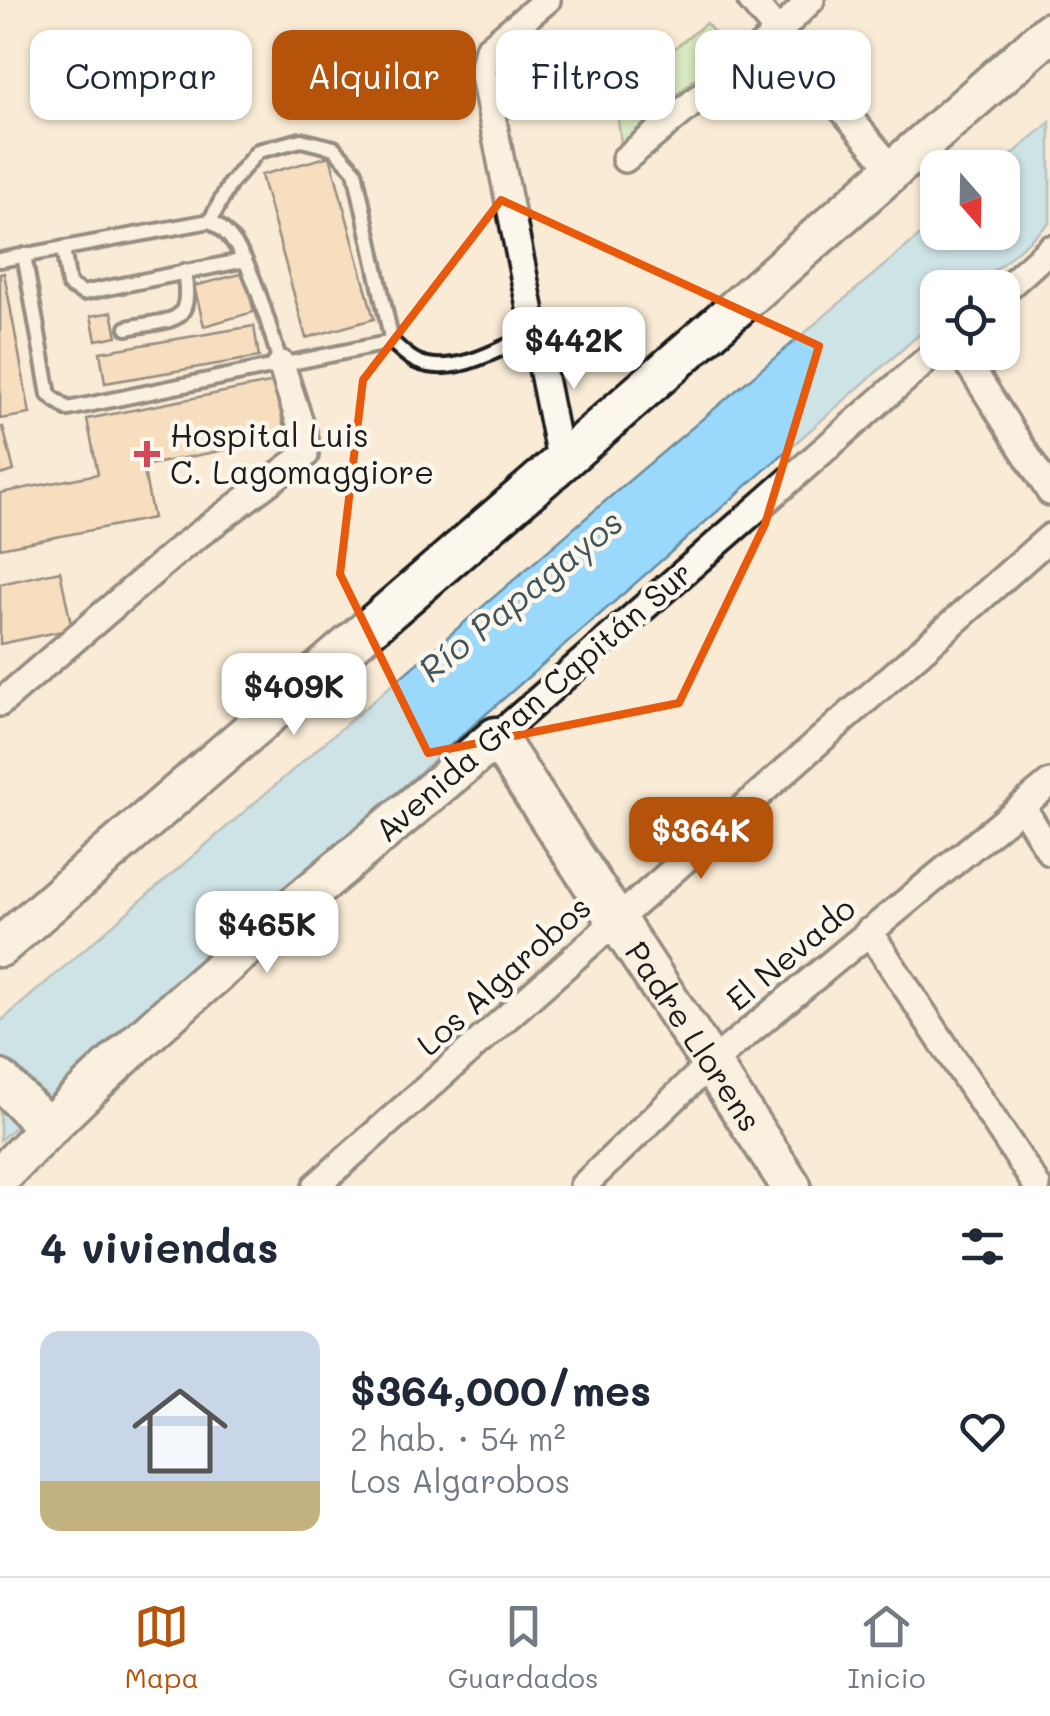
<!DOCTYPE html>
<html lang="es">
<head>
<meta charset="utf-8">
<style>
  body { margin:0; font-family:Mali,sans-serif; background:#f6f6f7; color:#1f2937; height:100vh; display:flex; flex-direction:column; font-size:38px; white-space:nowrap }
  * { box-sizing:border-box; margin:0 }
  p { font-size:32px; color:#747a83 }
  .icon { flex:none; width:55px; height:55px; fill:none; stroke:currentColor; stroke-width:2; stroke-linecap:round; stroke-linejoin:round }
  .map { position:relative; height:1186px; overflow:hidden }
  .details { display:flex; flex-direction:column; background:#fff; flex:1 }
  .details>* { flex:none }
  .top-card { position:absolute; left:30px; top:30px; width:990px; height:90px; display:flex; gap:20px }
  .needle { width:65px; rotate:160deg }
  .buttons { position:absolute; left:920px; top:150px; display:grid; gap:20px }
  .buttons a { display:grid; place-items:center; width:100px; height:100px; border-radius:20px; background:#fff; box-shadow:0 2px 8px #0004; font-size:50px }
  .price { position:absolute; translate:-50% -85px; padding:0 22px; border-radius:20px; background:#fff; color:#222; font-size:32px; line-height:65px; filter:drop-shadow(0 2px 5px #0008) }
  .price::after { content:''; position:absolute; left:50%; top:60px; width:30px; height:22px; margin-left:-15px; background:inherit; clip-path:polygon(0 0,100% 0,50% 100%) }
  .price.active { background:#b45309; color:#fff }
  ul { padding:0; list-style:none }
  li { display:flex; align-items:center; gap:30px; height:250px; padding:0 40px }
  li+li { border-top:2px solid #e0e1e3 }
  li span { display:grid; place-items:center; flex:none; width:280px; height:200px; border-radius:20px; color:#555 }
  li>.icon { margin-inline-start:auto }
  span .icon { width:120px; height:120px; fill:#fffc; stroke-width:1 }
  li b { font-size:42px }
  h2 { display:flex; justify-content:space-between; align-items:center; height:120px; padding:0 40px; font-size:42px }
  .tag { padding:0 35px; border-radius:20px; background:#fff; box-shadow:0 2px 8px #0004; font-size:35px; line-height:90px }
  .tag.active { background:#b45309; color:#fff }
  .tab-bar { display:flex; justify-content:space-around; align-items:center; height:140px; border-top:2px solid #e0e1e3; background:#fff; font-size:28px; color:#747a83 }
  .tab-bar a { display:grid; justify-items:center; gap:5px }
  .tab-bar .active { color:#b45309 }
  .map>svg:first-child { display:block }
  .green { fill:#b0e4a6; stroke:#668061; stroke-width:2.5 }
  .water { fill:#9ad9fb; stroke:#688da2; stroke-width:2.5 }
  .building { fill:#f4cea4; stroke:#1c1c1c; stroke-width:2.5 }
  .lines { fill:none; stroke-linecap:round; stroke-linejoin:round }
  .lane-casing { stroke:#1c1c1c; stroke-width:20 }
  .street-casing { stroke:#1c1c1c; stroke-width:32 }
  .secondary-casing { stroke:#1c1c1c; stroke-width:45 }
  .lane { stroke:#fbf7ec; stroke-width:12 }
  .street { stroke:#fbf7ec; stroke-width:25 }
  .secondary { stroke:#fbf7ec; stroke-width:38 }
  .marked { fill:none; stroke:#e8590c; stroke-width:8; stroke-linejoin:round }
  .poi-dot { fill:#d1495b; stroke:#fbf7ec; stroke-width:4 }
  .labels { text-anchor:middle; stroke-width:9; stroke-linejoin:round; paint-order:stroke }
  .poi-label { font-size:32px; fill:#1c1c1c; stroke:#fbf7ec; text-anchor:start }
  .street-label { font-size:32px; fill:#1c1c1c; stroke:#fbf7ec }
  .water-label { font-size:35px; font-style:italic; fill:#42555f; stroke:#fbf7ec }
</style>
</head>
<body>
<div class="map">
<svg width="1050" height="1186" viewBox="0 0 1050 1186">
  <rect width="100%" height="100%" fill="#f9ebd6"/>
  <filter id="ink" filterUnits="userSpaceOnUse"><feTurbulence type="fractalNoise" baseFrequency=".01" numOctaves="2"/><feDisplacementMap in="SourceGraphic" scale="20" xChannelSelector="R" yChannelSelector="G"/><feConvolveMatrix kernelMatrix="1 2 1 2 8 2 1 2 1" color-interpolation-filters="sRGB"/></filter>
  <g filter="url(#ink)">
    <path class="green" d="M706 23 729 49 621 144 615 96Z"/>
    <path class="water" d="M1050 122V223L975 287 938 288 937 319 0 1140V1022L624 485 937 221 938 232H1002V168L998 167Z"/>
    <path class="building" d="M330 156 374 319 306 338 261 175Z
      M4 273 30 414 0 419V274Z
      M244 273 254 312 204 326 194 286Z
      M112 312 117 336 96 340 91 316Z
      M254 326 259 357 105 383 100 352Z
      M275 382 286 438 143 466 153 518 0 548V493L98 474 87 419Z
      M3 427 14 471 0 475V428Z
      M60 571 72 629 0 644V584Z"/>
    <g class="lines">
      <g class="lane-casing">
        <path id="lane" d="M210 221 230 184 258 151 301 140 334 148 355 171 392 342
          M63 248 69 285 83 293 245 260
          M24 255 49 395 68 409 392 342C400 349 408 358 418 362 455 377 501 348 534 333
          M0 260 210 221C251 241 266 322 281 364
          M127 328C174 318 193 327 184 271"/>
      </g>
      <g class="street-casing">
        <path id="street" d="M547 0 488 49 483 71 561 463
          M751 0 893 170
          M625 159 777 33 811 0
          M1002 292 1050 249
          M961 352 1050 492
          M0 703 182 547 305 455V439L281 364
          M496 737 938 350
          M1022 806 1050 852
          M869 931 1037 1186
          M316 1186 1050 537
          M583 1186 711 1063 1050 783"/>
      </g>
      <g class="secondary-casing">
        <g id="secondary">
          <path d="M0 947 543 478 1050 32"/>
          <path d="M0 1080 47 1127"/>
          <path id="s1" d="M0 1177C152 1017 328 880 496 737L791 1186"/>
        </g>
      </g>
      <use href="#lane" class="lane"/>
      <use href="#street" class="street"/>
      <use href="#secondary" class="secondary"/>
    </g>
  </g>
  <path d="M0 0H1050V1186H0ZM501 200 819 346 765 524 679 703 428 753 340 574 363 380Z" fill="#f9ebd6" fill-opacity=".55" fill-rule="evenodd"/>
  <path class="marked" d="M501 200 819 346 765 524 679 703 428 753 340 574 363 380Z"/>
  <path class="poi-dot" d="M142 439h10v10h10v10h-10v10h-10v-10h-10v-10h10z"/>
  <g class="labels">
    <g class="poi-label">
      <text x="170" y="447">Hospital Luis<tspan x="170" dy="37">C. Lagomaggiore</tspan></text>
    </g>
    <g class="street-label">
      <text transform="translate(534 702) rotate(-41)" y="11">Avenida Gran Capitán Sur</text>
      <text transform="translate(791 954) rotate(-40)" y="11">El Nevado</text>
      <text transform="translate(504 976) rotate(-42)" y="11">Los Algarobos</text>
      <text dy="11" stroke="none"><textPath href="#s1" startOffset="1022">Padre Llorens</textPath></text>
    </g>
    <g class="water-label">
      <text transform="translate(521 596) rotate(-39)" y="12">Río Papagayos</text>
    </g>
  </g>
</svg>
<div class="buttons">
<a><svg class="needle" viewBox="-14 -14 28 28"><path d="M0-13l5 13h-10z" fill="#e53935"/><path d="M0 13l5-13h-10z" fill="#747a83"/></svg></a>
<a><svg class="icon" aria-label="locate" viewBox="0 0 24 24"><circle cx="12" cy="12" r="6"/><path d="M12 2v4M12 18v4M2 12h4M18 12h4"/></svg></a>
</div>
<b class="price" style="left:574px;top:392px">$442K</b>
<b class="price" style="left:294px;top:738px">$409K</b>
<b class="price active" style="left:701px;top:882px">$364K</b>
<b class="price" style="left:267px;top:976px">$465K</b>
<div class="top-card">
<a class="tag">Comprar</a>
<a class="tag active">Alquilar</a>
<a class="tag">Filtros</a>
<a class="tag">Nuevo</a>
</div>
</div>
<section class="details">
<h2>4 viviendas<svg class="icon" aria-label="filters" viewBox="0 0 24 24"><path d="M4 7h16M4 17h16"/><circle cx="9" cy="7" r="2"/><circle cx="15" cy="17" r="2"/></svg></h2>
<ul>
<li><span style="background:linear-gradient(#c9d6e8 75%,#c2b280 0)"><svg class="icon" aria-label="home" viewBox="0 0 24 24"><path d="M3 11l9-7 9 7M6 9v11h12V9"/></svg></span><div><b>$364,000/mes</b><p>2 hab. · 54 m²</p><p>Los Algarobos</p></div><svg class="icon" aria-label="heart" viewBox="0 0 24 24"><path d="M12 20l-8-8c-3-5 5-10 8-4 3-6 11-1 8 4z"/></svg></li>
</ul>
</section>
<nav class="tab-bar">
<a class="active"><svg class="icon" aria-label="map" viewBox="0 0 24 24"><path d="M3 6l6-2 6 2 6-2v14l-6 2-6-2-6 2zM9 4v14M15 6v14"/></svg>Mapa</a>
<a><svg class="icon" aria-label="saved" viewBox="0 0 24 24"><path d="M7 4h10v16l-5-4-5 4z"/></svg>Guardados</a>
<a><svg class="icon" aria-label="home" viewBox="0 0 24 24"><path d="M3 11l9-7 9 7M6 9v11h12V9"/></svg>Inicio</a>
</nav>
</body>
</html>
